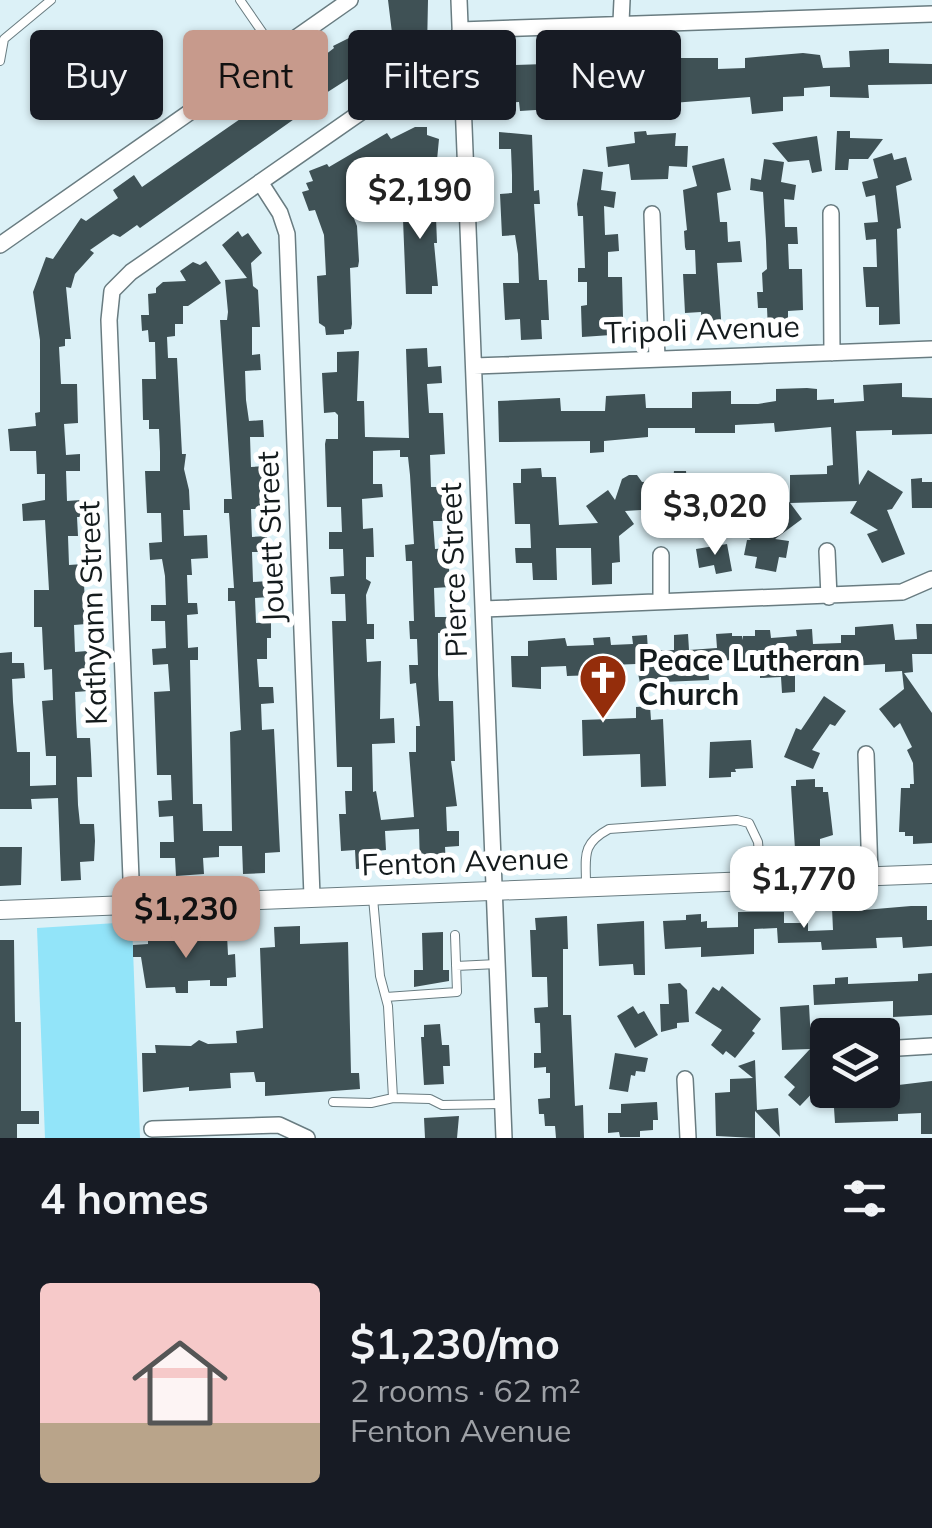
<!DOCTYPE html>
<html lang="en">
<head>
<meta charset="utf-8">
<style>
  body { margin:0; font-family:Mulish,sans-serif; background:#242831; color:#f1f3f6; height:100vh; display:flex; flex-direction:column; font-size:38px; white-space:nowrap }
  * { box-sizing:border-box; margin:0 }
  p { font-size:32px; color:#9ea1a6 }
  .icon { flex:none; width:55px; height:55px; fill:none; stroke:currentColor; stroke-width:2; stroke-linecap:round; stroke-linejoin:round }
  .map { position:relative; height:1138px; overflow:hidden }
  .details { display:flex; flex-direction:column; background:#171b24; flex:1 }
  .details>* { flex:none }
  .guide { position:absolute; left:30px; top:30px; width:872px; height:90px; display:flex; gap:20px }
  .fabs { position:absolute; left:810px; top:1018px; display:grid; gap:20px }
  .fabs a { display:grid; place-items:center; width:90px; height:90px; border-radius:10px; background:#171b24; box-shadow:0 2px 8px #0004; font-size:50px }
  .price { position:absolute; translate:-50% -85px; padding:0 22px; border-radius:20px; background:#fff; color:#222; font-size:32px; line-height:65px; filter:drop-shadow(0 2px 5px #0008) }
  .price::after { content:''; position:absolute; left:50%; top:60px; width:30px; height:22px; margin-left:-15px; background:inherit; clip-path:polygon(0 0,100% 0,50% 100%) }
  .price.current { background:#c79a8c; color:#111 }
  ul { padding:0; list-style:none }
  li { display:flex; align-items:center; gap:30px; height:250px; padding:0 40px }
  li+li { border-top:2px solid #363941 }
  li span { display:grid; place-items:center; flex:none; width:280px; height:200px; border-radius:10px; color:#555 }
  li>.icon { margin-inline-start:auto }
  span .icon { width:120px; height:120px; fill:#fffc; stroke-width:1 }
  li b { font-size:42px }
  h2 { display:flex; justify-content:space-between; align-items:center; height:120px; padding:0 40px; font-size:42px }
  .pill { padding:0 35px; border-radius:10px; background:#171b24; box-shadow:0 2px 8px #0004; font-size:35px; line-height:90px }
  .pill.current { background:#c79a8c; color:#111 }
  .map>svg:first-child { display:block }
  .green { fill:#92e4f9 }
  .building { fill:#3f5155; fill-rule:evenodd }
  .lines { fill:none; stroke-linecap:round; stroke-linejoin:round }
  .service-casing { stroke:#697c81; stroke-width:10 }
  .minor-casing { stroke:#697c81; stroke-width:18 }
  .tertiary-casing { stroke:#697c81; stroke-width:20 }
  .service { stroke:#fff; stroke-width:8 }
  .minor { stroke:#fff; stroke-width:15 }
  .tertiary { stroke:#fff; stroke-width:18 }
  .labels { text-anchor:middle; stroke-width:10; stroke-linejoin:round; paint-order:stroke }
  .street-label { font-size:30px; fill:#141b1d; stroke:#fff }
  .poi-label { font-size:30px; font-weight:bold; fill:#141b1d; stroke:#fff; text-anchor:start }
</style>
</head>
<body>
<div class="map">
<svg width="932" height="1138" viewBox="0 0 932 1138">
  <rect width="100%" height="100%" fill="#dcf1f7"/>
  <path class="green" d="M132 922 140 1138H45L37 928Z"/>
  <path class="building" d="M388 0H428L427 49H429L430 64 421 65 418 76 397 74Z
    M359 33 370 59 360 70 364 77 350 84 348 79 312 102 314 105 140 228 137 225 120 237 113 234 90 250 94 253 75 274 71 288 66 287 71 339H65V346L59 347 61 384H77L78 423 64 424 66 455 80 454V471H66L67 501 81 500 82 517H77L78 536H68L69 565 83 564 86 624 74 625 75 652 87 651 89 691 75 692 76 719 77 738H90L91 754 92 777H77L78 805 80 824H94L95 841 94 861 80 862 81 880 61 881 58 798 31 799 32 809H0V653L12 652V663H24L25 678 12 679 13 702 17 752H30V786L56 785V756H46L42 701 53 700 52 669 44 670 42 627H34V590H49L45 520 23 521 22 504 45 500V474H37L36 451H10L8 429 36 426 35 413 40 412V340L33 292 46 257 53 259 81 218 86 221 118 198 113 190 134 175 142 187 269 99 334 48 333 46Z
    M889 49V63L932 64V84L868 85 869 98 830 97V86L804 88V96L783 97V111L752 114 750 97 672 103V95H628L629 101 605 98V105L586 106 585 99 550 98 551 109 520 111 519 102 492 103 491 98 490 66 545 64 546 78 565 79 593 77 592 62 632 60V73L679 74 678 58H718V69L745 68V58L803 53 820 55 823 68 850 67 849 51Z
    M415 127H427V135L439 139 437 160H428L429 168H409L396 175 390 172 347 201 357 226 359 261 358 267 350 268 352 324 351 329 344 330V334L326 335 325 327 319 323 317 276 326 275 324 235 315 210 309 211 302 192 309 190 306 183 313 181 309 171 327 164 329 167 387 133 391 139Z
    M646 131 647 135 676 133 675 146H688L687 167 669 166 668 179 631 180 629 164 608 167 606 147 635 143 634 132Z
    M837 131H850V138L883 139 868 159H849L848 170H835Z
    M499 132 532 135 534 191 539 190 540 204H534L539 280H547L549 320H541L542 339 521 340 520 319 505 320 503 283H519L518 254 515 235 502 236 500 194 512 193V175L511 149H499Z
    M817 136 822 171 812 173 809 160 788 162 772 143Z
    M892 153 894 160 906 157 912 180 896 186 901 228 897 229 900 324 879 325V307H866L863 267H877L876 239 866 240 864 223 878 222 875 195 866 197 862 182 878 178 873 159Z
    M724 158 731 190 717 193 720 222H727L728 242 740 241 742 262 717 263 722 332 702 333 701 312 685 313 683 274H696L695 250H686L685 247 684 231 687 230 683 190 697 186 692 166Z
    M764 159 784 162 781 182 796 185 794 200 784 199 785 227H797L798 244H788L789 269H802L803 310 788 311V329L768 330 767 308H758L757 292H763L762 273 767 269 766 241 763 192 750 190 751 178 761 180Z
    M583 169 603 172 601 190 616 192 614 208 604 206 605 235 618 234 619 251 608 252V277H622L623 317 610 318 611 335 582 337 581 306 587 305V282H578V268H585L583 216H578L577 204Z
    M435 192 437 243H434L438 286H432V294H406L402 194Z
    M238 231 242 237 248 233 262 253 251 263 253 286 258 290 260 327H252V355L260 354 261 370 245 371 246 400 249 421 263 420 264 437H250L251 467 265 466 266 509H251L252 537 267 536 268 552H252L253 582 268 581 269 597 255 598 256 623 271 622V638H267V659H257L259 687H273L274 703 261 704 262 730 274 729 280 852 265 853V873L243 874 242 846H219V857L203 858 204 874 176 876 175 858H160V842H174L173 816 159 817 158 801 172 800 171 775H157L154 692 170 691 168 664 153 665 152 649 166 648 165 621H151V605H166L165 576 162 559 150 560 149 543 162 542 161 513H147L145 471H160V452L159 429H149V420H143L142 379H156L155 342H149L148 330 142 331 141 315H149L148 294 156 293V288L163 282 186 281 180 271 193 262 200 265 206 261 221 283 188 306H183V324H175V336L167 337 168 358H177L182 454H186L184 469 189 490 190 510H183L184 536 207 535 208 558 191 559 192 575H187L188 603H197L198 614 187 615 188 648 198 647V660H190L193 804H202L203 831H232L230 732 241 730 235 601H228V588H234L229 513H224V499H232L220 320H227L228 312 225 280 247 278 222 245Z
    M427 348 428 367 441 366 442 383 427 384 429 413H443L445 454 430 455 431 487H444L446 521H433L435 549 448 548 450 587 434 588 435 617H451V632L438 633V675L439 701H453L455 761H451L457 806 446 807 447 831H459V846L445 847 446 866 420 867 419 829 385 831 386 850 376 851 377 868 356 869 355 850 341 851 339 814H346L345 791H352V767H337L332 621H346L345 594H331L330 577 344 576 343 549H329V532H342L341 507H327L325 444 326 439H338V415L335 412 324 413 322 373 337 372V352L359 351 357 401H364L365 437 409 438 406 349ZM400 450V457H408L410 475 414 544 405 545 406 561H412L414 621H409L410 639H417L418 665H409L410 684 416 683 420 726H416V752H409L414 817 381 820 376 791 373 792 372 744 395 743 394 718 380 719 381 661 367 662 366 639H374V624H367L366 595 371 582 366 579V557H374L373 528 363 529 362 499 383 497 382 484H373V451Z
    M902 383V397L932 398V434L892 435V430L856 431 859 485 868 470 903 492 892 509 887 510 905 554 882 563 867 534 878 530 850 513 857 501 790 503V475L827 474V466L833 465 831 427 775 432 774 423 735 425V433H695V428H648V437L604 441V452L590 453V441L499 442 498 401 560 398 561 411H605L606 396 645 394 646 408H692V392L731 391V404H758L776 401V389L807 388 817 389V400L834 399V403L864 401 863 385Z
    M541 468 542 477H556L559 525 598 523 586 506 608 490 615 500 622 479 629 475H637L642 482 673 480 674 471H686L690 512 712 477 740 498 720 520 705 510 697 524 673 508 625 511 634 524 619 536 620 562 612 563V584L592 585 591 548H556L557 580H533L532 563H516L515 548H531L530 524H515L513 483H521V469Z
    M922 478V482H932V508H912L911 479Z
    M776 484 802 519 775 539 789 541 786 558 779 557 776 572 755 568 757 557 744 555 747 540H751L748 537 750 525 776 529 754 499Z
    M727 544 732 571 716 574 714 565 699 568 696 549Z
    M893 624 895 640 917 639 916 624H932V654H912L913 672 904 673 932 713V843L913 844V836H905V832H899L901 788H910V784H914L913 763 907 750 912 747 900 723 894 728 879 709 904 689 902 671 885 672V664L795 669V692L782 693 781 677 760 678V665L734 666V660L708 661 709 680 640 683 636 664 611 665 612 679 596 680 595 675 567 676 566 666 541 667V689L512 687 511 656H528V641L565 638 567 646 594 645 593 638 610 637 611 645 633 644 632 636 647 635 648 651 674 650V635L688 634 689 650 717 648 716 634 732 633V636H742V640L743 636H755V630H770L771 638 797 636 796 630 812 629 813 644 841 643V635H855V627Z
    M824 696 846 711 835 726 830 724 812 750 820 753 813 769 784 757 796 728 801 730Z
    M650 706 651 720 663 719 666 786 641 787 640 754 583 756 582 720 636 718V707Z
    M751 740 753 768 735 769 736 772H731V777L709 778 710 742Z
    M815 779V787H823V792H828L833 835 820 839V848L795 849 791 786H796V780Z
    M0 847H22L21 885 0 886Z
    M911 906H927V920H932V946L903 948 902 937 876 938 877 948 822 950 821 942 778 943 777 928 754 929V954L701 957V947L665 949 663 921 686 920V915L701 914V922L707 921V928L738 927V912H784V923H808V931L833 930 832 908 852 907V911Z
    M567 916 568 949H563V1015H571L575 1106 583 1105 584 1138H556L555 1126H545L544 1114H539L538 1099 550 1098V1073H546V1067L534 1068V1053H541L540 1023H535L534 1008 548 1007 547 977H532L530 930H536L535 918Z
    M644 921 645 975H634L633 964 599 966 597 924Z
    M300 926V944L348 942 351 1073H359L360 1089 265 1096V1082H256L254 1072 230 1073 231 1088 189 1091V1087L143 1092 142 1053H156L155 1045 191 1046 199 1040 208 1044 237 1043 236 1031 263 1028 260 948 275 947 274 927Z
    M443 932V970H449V981L414 987V970H423L422 933Z
    M227 935 228 955 235 954 236 977 227 978V986H210V980L188 981V993H176L175 987 146 988 141 957H133V945L148 944V937Z
    M0 940H14L15 1022H21V1111H39V1124H17V1138H0Z
    M932 973V1015L893 1017V1001L814 1005 813 985 835 984V978L848 977V984L918 981V974Z
    M680 983 687 990 689 1022 677 1023V1028L661 1032 660 1004H669L668 984Z
    M722 986 761 1019 752 1031 755 1033 735 1058 726 1051 723 1055 711 1045 722 1030 695 1013 713 987 719 991Z
    M809 1005 812 1060 820 1068 812 1076 821 1084 800 1106 788 1095 795 1087 784 1077 810 1049 782 1050 780 1007Z
    M633 1006 638 1014 644 1011 658 1035 635 1048 617 1016Z
    M440 1024 442 1045H449L450 1066H443L444 1084 424 1085 421 1037H424V1025Z
    M615 1053 648 1058 645 1072 636 1071 635 1076 631 1075 628 1092 609 1089Z
    M755 1060 757 1110 778 1108 780 1137 755 1111V1138L716 1136 715 1093 730 1092V1079L753 1078 738 1066Z
    M932 1081V1134H921V1113L898 1114V1121L835 1123 834 1108H825L824 1092 841 1091 842 1102 871 1101 870 1095 889 1094 890 1086Z
    M657 1102 658 1120H653V1130L640 1131V1137H620L619 1132 608 1133V1113H621V1104Z
    M459 1116 457 1138H425L424 1118Z"/>
  <g class="lines">
    <g class="service-casing">
      <path id="service" d="M240 0 276 52
        M0 61 4 39 51 0
        M586 885C586 856 581 844 609 829L737 820 749 823 758 842 761 878
        M373 898 380 976 388 1006 393 1098 430 1099 442 1105 501 1104
        M456 966 497 964
        M386 997 457 992 455 935
        M333 1102 371 1103 393 1098"/>
    </g>
    <g class="minor-casing">
      <path id="minor" d="M459 0 504 1138
        M621 22 622 0
        M460 30 932 14
        M260 182 280 213 287 234 312 896
        M831 213 832 353
        M652 214 657 359
        M0 245 350 0
        M474 366 932 349
        M827 551 829 597
        M661 555V600
        M483 609 902 592 932 579
        M866 754 870 874
        M132 904 109 320 112 291 131 272 364 110 401 98 463 93
        M882 1049 932 1046
        M685 1079 688 1138
        M152 1129 279 1125 307 1138"/>
    </g>
    <g class="tertiary-casing">
      <path id="tertiary" d="M0 910 932 874"/>
    </g>
    <use href="#service" class="service"/>
    <use href="#minor" class="minor"/>
    <use href="#tertiary" class="tertiary"/>
  </g>
  <defs>
    <g id="church-pin" transform="scale(2.5)"><path d="M0 17L-7.5 6A9.5 9.5 0 1 1 7.5 6Z" fill="#942d0b" stroke="#fff"/><path d="M-1.2-6h2.4v3.5h3.3v2.4h-3.3V6h-2.4V-.1h-3.3v-2.4h3.3Z" fill="#fff"/></g>
  </defs>
  <g fill-rule="evenodd">
    <use href="#church-pin" x="603" y="678"/>
  </g>
  <g class="labels">
    <g class="street-label">
      <text transform="translate(702 330) rotate(-2)" y="10">Tripoli Avenue</text>
      <text transform="translate(271 537) rotate(-92)" y="10">Jouett Street</text>
      <text transform="translate(454 570) rotate(-92)" y="10">Pierce Street</text>
      <text transform="translate(93 613) rotate(-92)" y="10">Kathyann Street</text>
      <text transform="translate(465 862) rotate(-2)" y="10">Fenton Avenue</text>
    </g>
    <g class="poi-label">
      <text x="638" y="671">Peace Lutheran<tspan x="638" dy="34">Church</tspan></text>
    </g>
  </g>
</svg>
<div class="fabs">
<a><svg class="icon" aria-label="layers" viewBox="0 0 24 24"><path d="M12 4l9 5-9 5-9-5zM3 14l9 5 9-5"/></svg></a>
</div>
<b class="price" style="left:420px;top:242px">$2,190</b>
<b class="price" style="left:715px;top:558px">$3,020</b>
<b class="price" style="left:804px;top:931px">$1,770</b>
<b class="price current" style="left:186px;top:961px">$1,230</b>
<div class="guide">
<a class="pill">Buy</a>
<a class="pill current">Rent</a>
<a class="pill">Filters</a>
<a class="pill">New</a>
</div>
</div>
<section class="details">
<h2>4 homes<svg class="icon" aria-label="filters" viewBox="0 0 24 24"><path d="M4 7h16M4 17h16"/><circle cx="9" cy="7" r="2"/><circle cx="15" cy="17" r="2"/></svg></h2>
<ul>
<li><span style="background:linear-gradient(#f6c9c9 70%,#b9a48a 0)"><svg class="icon" aria-label="home" viewBox="0 0 24 24"><path d="M3 11l9-7 9 7M6 9v11h12V9"/></svg></span><div><b>$1,230/mo</b><p>2 rooms · 62 m²</p><p>Fenton Avenue</p></div></li>
</ul>
</section>
</body>
</html>
